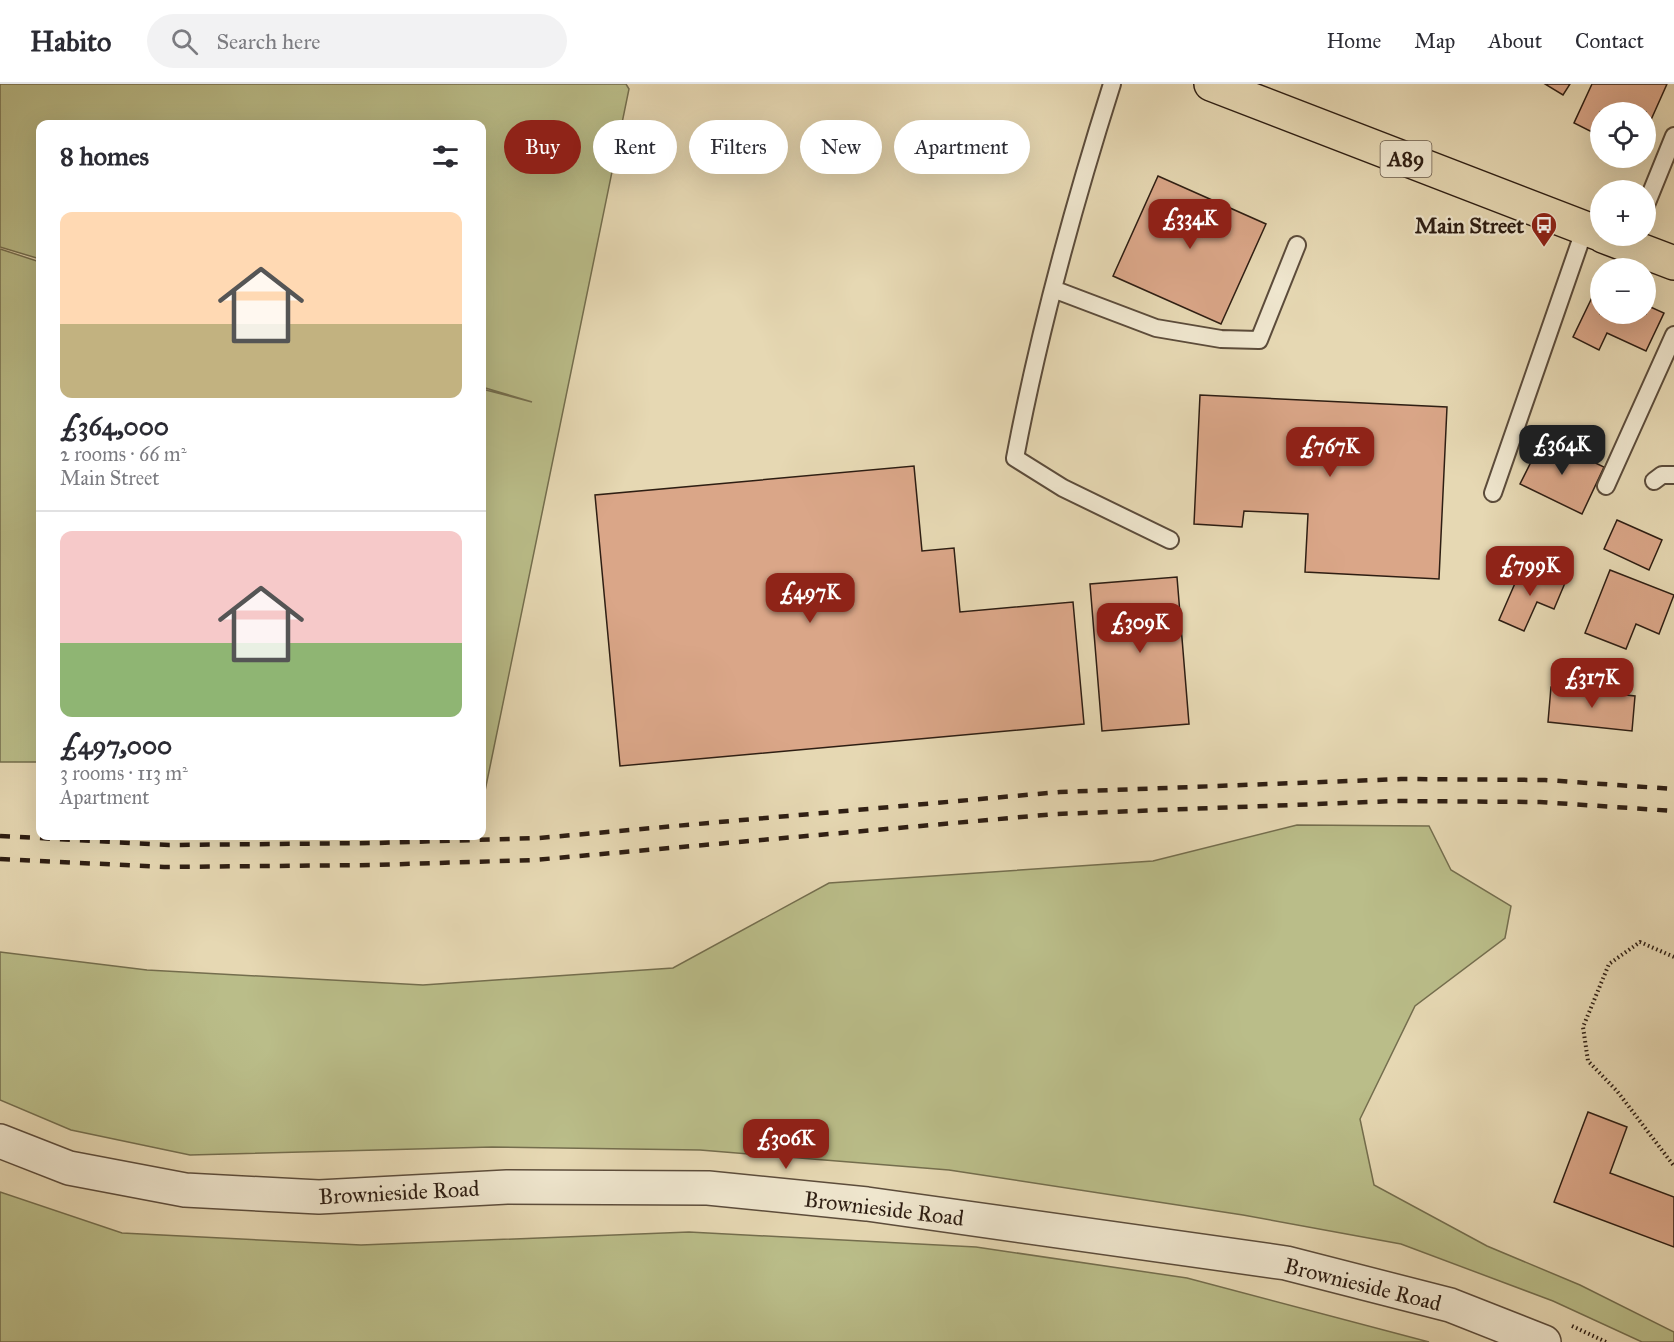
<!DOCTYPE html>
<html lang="en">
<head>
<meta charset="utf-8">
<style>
  body { margin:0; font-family:"IM FELL Great Primer",serif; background:#f2f2f3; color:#2b2b33; height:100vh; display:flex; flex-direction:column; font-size:22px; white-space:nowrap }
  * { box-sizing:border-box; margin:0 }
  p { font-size:20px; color:#7c7c81 }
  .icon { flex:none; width:33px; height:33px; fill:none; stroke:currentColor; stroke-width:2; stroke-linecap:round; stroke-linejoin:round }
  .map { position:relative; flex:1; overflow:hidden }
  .details { position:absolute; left:36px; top:36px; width:450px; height:720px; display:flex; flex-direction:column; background:#fff; border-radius:12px; box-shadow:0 6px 24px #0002 }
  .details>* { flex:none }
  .banner { position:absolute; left:504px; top:36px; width:570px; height:54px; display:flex; gap:12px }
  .controls { position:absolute; left:1590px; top:18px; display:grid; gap:12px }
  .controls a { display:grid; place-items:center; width:66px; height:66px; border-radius:50%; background:#fff; box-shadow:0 6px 24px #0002; font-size:30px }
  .price { position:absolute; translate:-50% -51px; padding:0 14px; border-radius:12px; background:#8f2418; color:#fff; font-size:20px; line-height:39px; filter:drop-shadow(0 2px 3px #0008) }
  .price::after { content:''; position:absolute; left:50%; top:36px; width:18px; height:14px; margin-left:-9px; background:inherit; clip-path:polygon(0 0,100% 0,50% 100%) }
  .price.current { background:#222; color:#fff }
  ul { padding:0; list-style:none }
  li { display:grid; align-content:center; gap:12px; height:318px; padding:0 24px }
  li+li { border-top:2px solid #e1e1e2 }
  li span { display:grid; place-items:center; height:186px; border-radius:12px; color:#555 }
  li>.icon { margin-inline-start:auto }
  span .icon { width:108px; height:108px; fill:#fffc; stroke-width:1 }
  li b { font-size:26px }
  h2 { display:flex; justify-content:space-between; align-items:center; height:72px; padding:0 24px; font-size:26px }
  .chip { padding:0 21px; border-radius:27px; background:#fff; box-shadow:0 6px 24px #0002; font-size:21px; line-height:54px }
  .chip.current { background:#8f2418; color:#fff }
  header { display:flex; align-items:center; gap:36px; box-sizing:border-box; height:84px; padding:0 30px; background:#fff; border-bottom:2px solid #e1e1e2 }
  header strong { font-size:28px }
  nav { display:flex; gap:33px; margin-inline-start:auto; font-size:21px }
  .search { width:420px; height:54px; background:#f2f2f3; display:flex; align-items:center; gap:15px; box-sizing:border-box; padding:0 21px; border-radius:33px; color:#7c7c81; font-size:22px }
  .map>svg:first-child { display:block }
  .green { fill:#babd89; stroke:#746e4e; stroke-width:1.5 }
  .building { fill:#daa688; stroke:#2e1e13; stroke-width:1.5 }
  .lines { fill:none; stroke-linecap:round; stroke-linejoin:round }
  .service-casing { stroke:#5c4c3b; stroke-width:20 }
  .minor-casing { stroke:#5c4c3b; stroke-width:36 }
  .primary-casing { stroke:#2e1e13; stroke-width:36 }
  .path { stroke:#2e1e13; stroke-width:4; stroke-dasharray:1.5 3; stroke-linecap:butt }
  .service { stroke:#efe6ce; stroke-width:16 }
  .minor { stroke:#efe6ce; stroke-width:33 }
  .primary { stroke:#e6d8b3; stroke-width:33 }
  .rail { stroke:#2e1e13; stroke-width:4.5; stroke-dasharray:10 10; stroke-linecap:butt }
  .labels { text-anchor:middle; stroke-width:4.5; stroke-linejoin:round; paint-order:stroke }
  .shield { fill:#efe6ce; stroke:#685a4b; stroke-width:1.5 }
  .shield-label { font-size:21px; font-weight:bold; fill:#2e1e13 }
  .poi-label { font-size:22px; font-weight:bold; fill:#2e1e13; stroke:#efe6ce; text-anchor:end }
  .street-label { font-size:22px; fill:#2e1e13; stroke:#efe6ce }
</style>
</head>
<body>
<header>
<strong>Habito</strong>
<div class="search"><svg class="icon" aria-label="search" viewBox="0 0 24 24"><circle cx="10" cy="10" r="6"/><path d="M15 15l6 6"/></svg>Search here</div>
<nav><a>Home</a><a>Map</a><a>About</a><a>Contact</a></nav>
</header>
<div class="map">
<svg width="1674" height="1258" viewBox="0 0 1674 1258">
  <rect width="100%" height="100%" fill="#e6d8b3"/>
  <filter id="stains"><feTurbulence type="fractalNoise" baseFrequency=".00333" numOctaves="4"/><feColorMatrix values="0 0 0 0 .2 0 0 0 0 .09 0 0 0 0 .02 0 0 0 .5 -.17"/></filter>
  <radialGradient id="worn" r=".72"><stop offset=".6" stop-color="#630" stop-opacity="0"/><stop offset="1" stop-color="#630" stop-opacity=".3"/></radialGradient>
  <path class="green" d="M0 0H626L629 5 485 707H482V305L532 318 482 303V40H40V175L0 163Z
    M0 165 40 178V678H0Z
    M1297 741 1429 742 1451 786 1511 822 1505 854 1415 922 1360 1035 1374 1101 1487 1162 1580 1201 1674 1248V1258H1642L1553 1217 1401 1160 1243 1131 949 1086 700 1066 492 1063 190 1071 71 1046 0 1016V868L147 886 423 901 673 884 829 799 1153 777Z
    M0 1108 122 1149 361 1161 689 1148 976 1163 1187 1194 1429 1258H0Z"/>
  <path class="building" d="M1545 0H1570L1563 11Z
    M1592 0H1667L1646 47V28H1600V52L1574 39Z
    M1158 92 1266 140 1221 240 1113 192Z
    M1599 199 1600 230H1646V221L1664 229 1646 267 1607 249 1599 266 1573 253Z
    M1200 311 1447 323 1439 495 1305 488 1308 430 1244 427 1242 443 1194 440Z
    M1543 354 1604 383 1582 430 1520 400Z
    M914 382 922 467 954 464 960 528 1073 518 1084 640 620 682 595 411Z
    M1617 436 1662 456 1649 486 1604 465Z
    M1523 481 1565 499 1554 525 1537 518 1524 547 1499 536Z
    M1610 486 1674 511 1659 550 1636 540 1626 565 1585 549Z
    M1177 493 1189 640 1102 647 1090 500Z
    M1551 603 1635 612 1632 647 1548 638Z
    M1588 1028 1627 1043 1610 1089 1674 1113V1163L1554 1118Z"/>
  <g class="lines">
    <g class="service-casing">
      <path id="service" d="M1112 0C1073 123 1039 247 1015 374L1063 404 1170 456
        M1646 121 1674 52
        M1053 205 1156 244 1221 255 1259 256 1297 161
        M1654 397 1662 391H1674
        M1606 402 1674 251
        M1493 409 1585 144"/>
    </g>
    <g class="minor-casing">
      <path id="minor" d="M0 1057 69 1084 185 1106 319 1113 507 1103 708 1104 867 1120 1286 1179 1450 1221 1544 1258"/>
    </g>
    <g class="primary-casing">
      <path id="primary" d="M1211 0 1600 150
        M1603 152 1674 179"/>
    </g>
    <path class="path" d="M1674 873 1640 858 1609 880 1583 943 1588 977 1617 1007 1674 1082
      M1572 1242 1606 1258"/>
    <use href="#service" class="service"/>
    <use href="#minor" class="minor"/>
    <use href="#primary" class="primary"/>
    <path class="rail" d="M0 752 169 761 377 759 539 754 1060 708 1401 695 1545 696 1674 705
      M0 775 164 783 373 781 534 776 1056 730 1396 717 1540 718 1674 727"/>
  </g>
  <defs>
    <g id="bus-pin" transform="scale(1.35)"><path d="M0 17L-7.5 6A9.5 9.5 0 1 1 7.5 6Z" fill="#8f2418" stroke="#efe6ce"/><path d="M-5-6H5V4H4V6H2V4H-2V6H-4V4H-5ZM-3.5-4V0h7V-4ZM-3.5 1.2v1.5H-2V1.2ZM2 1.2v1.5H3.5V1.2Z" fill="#fff"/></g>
  </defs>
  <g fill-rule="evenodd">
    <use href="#bus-pin" x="1544" y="141"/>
  </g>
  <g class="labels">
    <rect class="shield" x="1380.5" y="57" width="51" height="36" rx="4.5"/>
    <g class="shield-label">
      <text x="1406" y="82">A89</text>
    </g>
    <g class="poi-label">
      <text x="1524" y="149">Main Street</text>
    </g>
    <g class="street-label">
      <text transform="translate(399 1108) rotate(-3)" y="8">Brownieside Road</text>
      <text transform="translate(884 1124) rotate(7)" y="8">Brownieside Road</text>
      <text transform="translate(1363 1200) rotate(14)" y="8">Brownieside Road</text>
    </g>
  </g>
  <rect width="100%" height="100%" filter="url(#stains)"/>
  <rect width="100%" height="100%" fill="url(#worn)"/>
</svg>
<div class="controls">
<a><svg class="icon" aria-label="locate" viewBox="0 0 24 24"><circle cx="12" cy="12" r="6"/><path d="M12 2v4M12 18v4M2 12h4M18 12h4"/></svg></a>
<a>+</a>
<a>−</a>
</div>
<b class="price" style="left:1190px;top:166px">£334K</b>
<b class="price current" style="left:1562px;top:392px">£364K</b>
<b class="price" style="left:1330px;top:394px">£767K</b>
<b class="price" style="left:1530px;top:513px">£799K</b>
<b class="price" style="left:810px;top:540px">£497K</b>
<b class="price" style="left:1140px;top:570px">£309K</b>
<b class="price" style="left:1592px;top:625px">£317K</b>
<b class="price" style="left:786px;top:1086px">£306K</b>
<div class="banner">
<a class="chip current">Buy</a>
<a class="chip">Rent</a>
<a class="chip">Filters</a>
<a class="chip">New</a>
<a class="chip">Apartment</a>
</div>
<section class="details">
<h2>8 homes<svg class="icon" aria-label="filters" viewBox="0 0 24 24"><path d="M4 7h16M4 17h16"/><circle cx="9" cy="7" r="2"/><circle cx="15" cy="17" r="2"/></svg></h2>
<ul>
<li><span style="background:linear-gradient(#ffd9b3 60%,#c2b280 0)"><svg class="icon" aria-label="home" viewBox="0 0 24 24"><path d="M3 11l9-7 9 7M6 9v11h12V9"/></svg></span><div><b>£364,000</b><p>2 rooms · 66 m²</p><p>Main Street</p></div></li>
<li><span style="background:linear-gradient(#f6c9c9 60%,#8fb573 0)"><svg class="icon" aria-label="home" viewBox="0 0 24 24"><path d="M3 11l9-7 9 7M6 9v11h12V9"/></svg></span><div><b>£497,000</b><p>3 rooms · 113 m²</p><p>Apartment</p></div></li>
</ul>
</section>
</div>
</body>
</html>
